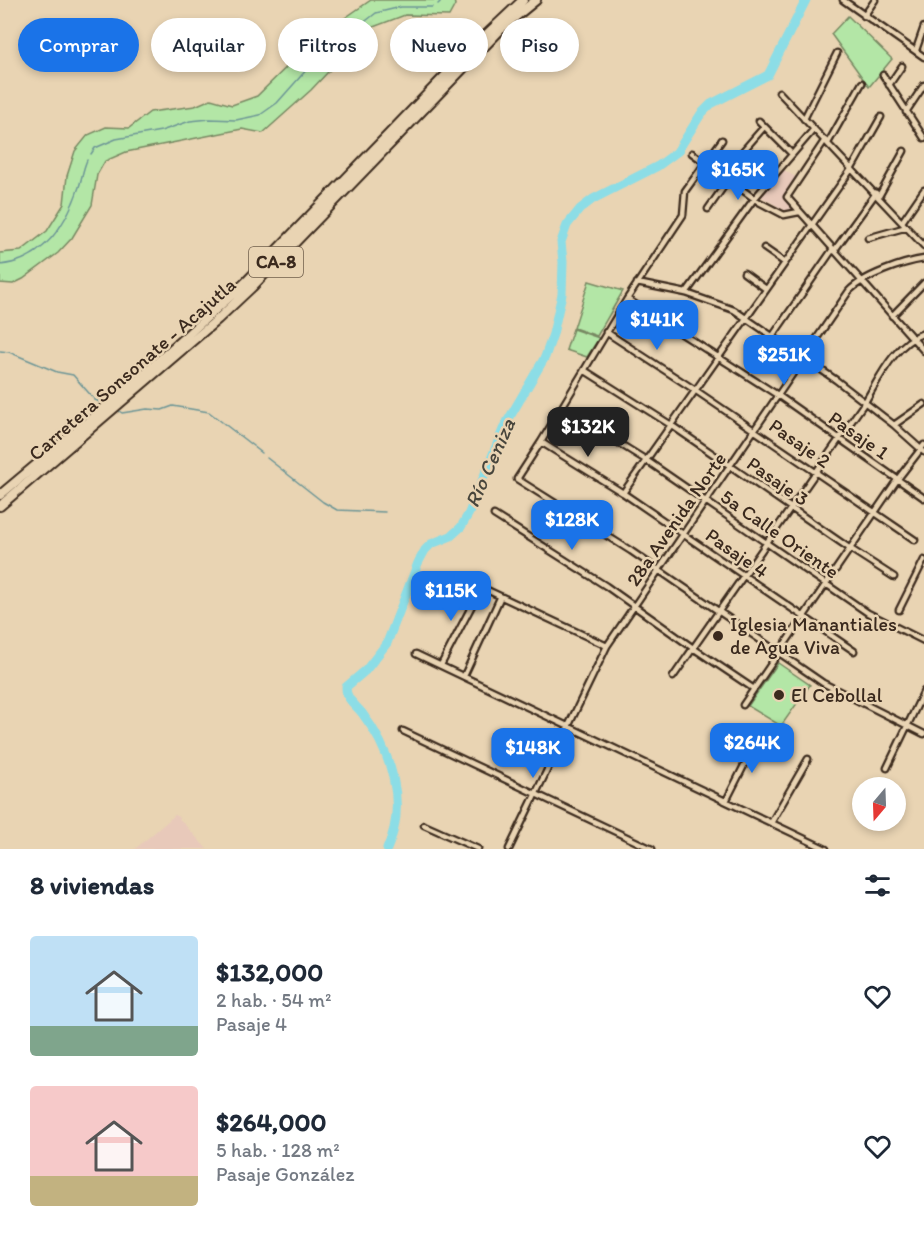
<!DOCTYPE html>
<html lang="es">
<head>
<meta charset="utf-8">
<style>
  body { margin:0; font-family:Itim,sans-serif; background:#f6f6f7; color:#1f2937; height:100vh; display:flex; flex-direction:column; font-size:22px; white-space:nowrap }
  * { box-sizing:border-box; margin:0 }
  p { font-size:20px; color:#747a83 }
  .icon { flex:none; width:33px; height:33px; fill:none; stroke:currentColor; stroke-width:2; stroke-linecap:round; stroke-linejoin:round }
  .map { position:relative; height:849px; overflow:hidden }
  .side { display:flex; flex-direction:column; background:#fff; flex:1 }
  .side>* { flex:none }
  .top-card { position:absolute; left:18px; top:18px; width:600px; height:54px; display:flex; gap:12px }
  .needle { width:39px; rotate:199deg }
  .fabs { position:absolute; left:852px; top:777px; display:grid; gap:12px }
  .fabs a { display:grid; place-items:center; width:54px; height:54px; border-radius:50%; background:#fff; box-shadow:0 3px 9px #0003; font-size:30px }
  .price { position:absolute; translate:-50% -51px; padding:0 14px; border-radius:12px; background:#1a73e8; color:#fff; font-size:20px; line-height:39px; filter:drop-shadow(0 2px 3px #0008) }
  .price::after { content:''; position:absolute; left:50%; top:36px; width:18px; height:14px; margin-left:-9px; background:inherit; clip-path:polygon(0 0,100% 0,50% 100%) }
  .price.active { background:#222; color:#fff }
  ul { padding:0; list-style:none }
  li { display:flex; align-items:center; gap:18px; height:150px; padding:0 30px }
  li span { display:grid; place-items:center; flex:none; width:168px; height:120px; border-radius:6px; color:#555 }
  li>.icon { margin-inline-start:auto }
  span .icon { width:72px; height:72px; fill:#fffc; stroke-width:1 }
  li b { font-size:26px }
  h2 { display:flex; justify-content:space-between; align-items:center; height:72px; padding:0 30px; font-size:26px }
  .tag { padding:0 21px; border-radius:27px; background:#fff; box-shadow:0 3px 9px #0003; font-size:21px; line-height:54px }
  .tag.active { background:#1a73e8; color:#fff }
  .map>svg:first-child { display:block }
  .built { fill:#e8c9ba }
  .green { fill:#b3e6a6; stroke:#778862; stroke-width:1.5 }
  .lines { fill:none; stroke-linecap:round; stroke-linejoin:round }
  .stream { stroke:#6c9596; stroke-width:1.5 }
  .river { stroke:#8cdde6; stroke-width:9 }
  .minor-casing { stroke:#3b2a1e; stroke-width:9 }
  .trunk-casing { stroke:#3b2a1e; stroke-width:12 }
  .minor { stroke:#e9d4b3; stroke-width:4.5 }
  .trunk { stroke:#e9d4b3; stroke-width:8 }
  .poi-dot { fill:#3b2a1e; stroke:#e9d4b3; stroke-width:2 }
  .labels { text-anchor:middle; stroke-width:5; stroke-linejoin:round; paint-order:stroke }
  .shield { fill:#e9d4b3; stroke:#6f5d4b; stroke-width:1.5 }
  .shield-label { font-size:18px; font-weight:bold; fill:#3b2a1e }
  .street-label { font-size:20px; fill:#3b2a1e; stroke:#e9d4b3 }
  .poi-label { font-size:20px; fill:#3b2a1e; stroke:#e9d4b3; text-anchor:start }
  .water-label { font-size:21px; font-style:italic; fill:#47453c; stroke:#e9d4b3 }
</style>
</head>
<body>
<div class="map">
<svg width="924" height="849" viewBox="0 0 924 849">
  <rect width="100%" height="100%" fill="#e9d4b3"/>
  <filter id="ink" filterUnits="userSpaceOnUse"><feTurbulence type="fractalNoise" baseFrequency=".0167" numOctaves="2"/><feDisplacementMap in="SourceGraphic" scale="12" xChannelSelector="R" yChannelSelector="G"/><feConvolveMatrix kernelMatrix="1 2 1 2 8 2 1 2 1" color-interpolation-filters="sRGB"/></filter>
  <g filter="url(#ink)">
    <path class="built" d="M781 168 797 178 784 196 797 211 784 210 760 196Z
      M176 815 207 849H135L175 815Z"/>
    <path class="green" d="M371 0H454L455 5 449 16 405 15 373 27 361 53 345 54 311 90 263 133 242 129 126 152 105 161 97 175 92 205 72 238 58 253 23 279 13 284 0 283V253L21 251 47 231 64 204 67 176 75 151 88 135 106 127 129 128 150 112 195 106 211 99 232 105 257 96 316 38Z
      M848 16 892 59 869 87 831 34Z
      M589 281 623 291 597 336 574 328Z
      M573 329 599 338 587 357 566 350Z
      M778 663 810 685 781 726 748 706Z"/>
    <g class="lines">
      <path class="stream" d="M438 4 442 0
        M91 154 95 148 116 139 161 131 190 121 210 119 236 120 260 115 277 103 309 67 324 54 376 13 401 7H432
        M0 265C43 261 66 225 79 187 82 178 83 169 87 160
        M0 351 9 352 57 372 73 375 95 400 102 403
        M119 411 122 413 147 409 162 410 173 406 209 412 262 453
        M267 458 323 502 337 510 385 512"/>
      <path class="river" d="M387 849C408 804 391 751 362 713 355 704 346 700 346 687L366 670 387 643 418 563 425 550 431 544 451 536 461 527 469 513 504 427 545 357 553 334 562 294 563 262 561 242 567 225 580 209 593 199 658 166 677 152 701 114 711 104 768 75 806 0"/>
      <g class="minor-casing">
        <path id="minor" d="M843 0 924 57
          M864 16 875 0
          M916 50 924 27
          M883 75 924 138
          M889 85 902 66
          M779 92 924 246
          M906 112 924 85
          M804 119 837 53
          M759 121 792 154
          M722 140 685 191 683 215 627 299 541 442 517 479 631 551 823 683 924 734
          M825 140 787 197 924 351
          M828 143 862 83
          M692 153 759 202 784 215 799 212
          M724 176 743 151 764 127
          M879 196 904 151
          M708 209 729 179
          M902 222 924 190
          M868 238 907 227
          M764 248 784 262
          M834 251 876 193
          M744 273 766 289
          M637 283 686 293 734 310 836 380 894 425 924 452
          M686 293 754 199 814 129
          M627 299 779 396 924 498
          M892 316 924 283
          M606 332 695 390 915 540
          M772 337 833 249
          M584 370 671 425 849 548 894 577
          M562 408 646 460 868 613 924 641
          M894 425 924 404
          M541 442 623 493 854 651
          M623 493 852 168 881 117
          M494 515 606 586 693 648 754 689
          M472 583 607 646
          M899 610 924 560
          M416 654 826 849
          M441 665 481 588
          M464 676 500 598
          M673 677 865 402C880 377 895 343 924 333
          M743 705 897 480 924 445
          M403 731 652 849
          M887 768 924 691
          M726 801 759 736
          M771 823 808 759
          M424 825 478 849
          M509 849 607 646 849 291C863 276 903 262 924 259"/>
      </g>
      <g class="trunk-casing">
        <path id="trunk" d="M0 495 136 381 245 283 471 49 523 0
          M0 506 218 319 252 287 503 27 536 0"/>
      </g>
      <use href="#minor" class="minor"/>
      <use href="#trunk" class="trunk"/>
    </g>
  </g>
  <g class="poi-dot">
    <circle cx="718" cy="636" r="6"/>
    <circle cx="779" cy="695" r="6"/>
  </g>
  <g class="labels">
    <rect class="shield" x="249" y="247" width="54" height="30" rx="4.5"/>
    <g class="shield-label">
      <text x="276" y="268">CA-8</text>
    </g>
    <g class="street-label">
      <text transform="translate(132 369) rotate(-41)" y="7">Carretera Sonsonate - Acajutla</text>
      <text transform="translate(859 435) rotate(35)" y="7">Pasaje 1</text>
      <text transform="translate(800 443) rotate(35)" y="7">Pasaje 2</text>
      <text transform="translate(778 481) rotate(35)" y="7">Pasaje 3</text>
      <text transform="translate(676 519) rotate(-55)" y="7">28a Avenida Norte</text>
      <text transform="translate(780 534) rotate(35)" y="7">5a Calle Oriente</text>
      <text transform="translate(737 553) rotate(35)" y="7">Pasaje 4</text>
    </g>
    <g class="poi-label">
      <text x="730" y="631">Iglesia Manantiales<tspan x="730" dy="23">de Agua Viva</tspan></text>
      <text x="791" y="702">El Cebollal</text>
    </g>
    <g class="water-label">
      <text transform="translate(490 463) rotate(-66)" y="7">Río Ceniza</text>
    </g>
  </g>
</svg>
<div class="fabs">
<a><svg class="needle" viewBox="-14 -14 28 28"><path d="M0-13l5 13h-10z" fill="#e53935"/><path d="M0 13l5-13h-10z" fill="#747a83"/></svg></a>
</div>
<b class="price" style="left:738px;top:201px">$165K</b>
<b class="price" style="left:657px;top:351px">$141K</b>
<b class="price" style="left:784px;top:386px">$251K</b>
<b class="price active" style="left:588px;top:458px">$132K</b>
<b class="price" style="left:572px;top:551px">$128K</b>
<b class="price" style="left:451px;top:622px">$115K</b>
<b class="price" style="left:752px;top:774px">$264K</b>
<b class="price" style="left:533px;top:779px">$148K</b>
<div class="top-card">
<a class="tag active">Comprar</a>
<a class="tag">Alquilar</a>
<a class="tag">Filtros</a>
<a class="tag">Nuevo</a>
<a class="tag">Piso</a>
</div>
</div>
<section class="side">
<h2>8 viviendas<svg class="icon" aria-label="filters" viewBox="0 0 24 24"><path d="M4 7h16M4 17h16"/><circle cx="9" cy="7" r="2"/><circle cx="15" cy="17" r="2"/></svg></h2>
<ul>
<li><span style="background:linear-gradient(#bfe0f5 75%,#7fa58c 0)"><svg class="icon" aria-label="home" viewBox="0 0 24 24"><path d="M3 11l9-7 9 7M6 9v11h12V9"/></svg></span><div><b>$132,000</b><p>2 hab. · 54 m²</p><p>Pasaje 4</p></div><svg class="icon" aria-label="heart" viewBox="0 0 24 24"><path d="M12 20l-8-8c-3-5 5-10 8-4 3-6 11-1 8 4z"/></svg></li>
<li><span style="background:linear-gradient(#f6c9c9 75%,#c2b280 0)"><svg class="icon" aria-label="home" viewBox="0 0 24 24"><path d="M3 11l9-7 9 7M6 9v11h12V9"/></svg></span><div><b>$264,000</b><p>5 hab. · 128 m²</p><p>Pasaje González</p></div><svg class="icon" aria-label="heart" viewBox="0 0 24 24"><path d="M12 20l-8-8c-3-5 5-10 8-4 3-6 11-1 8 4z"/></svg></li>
</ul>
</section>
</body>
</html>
